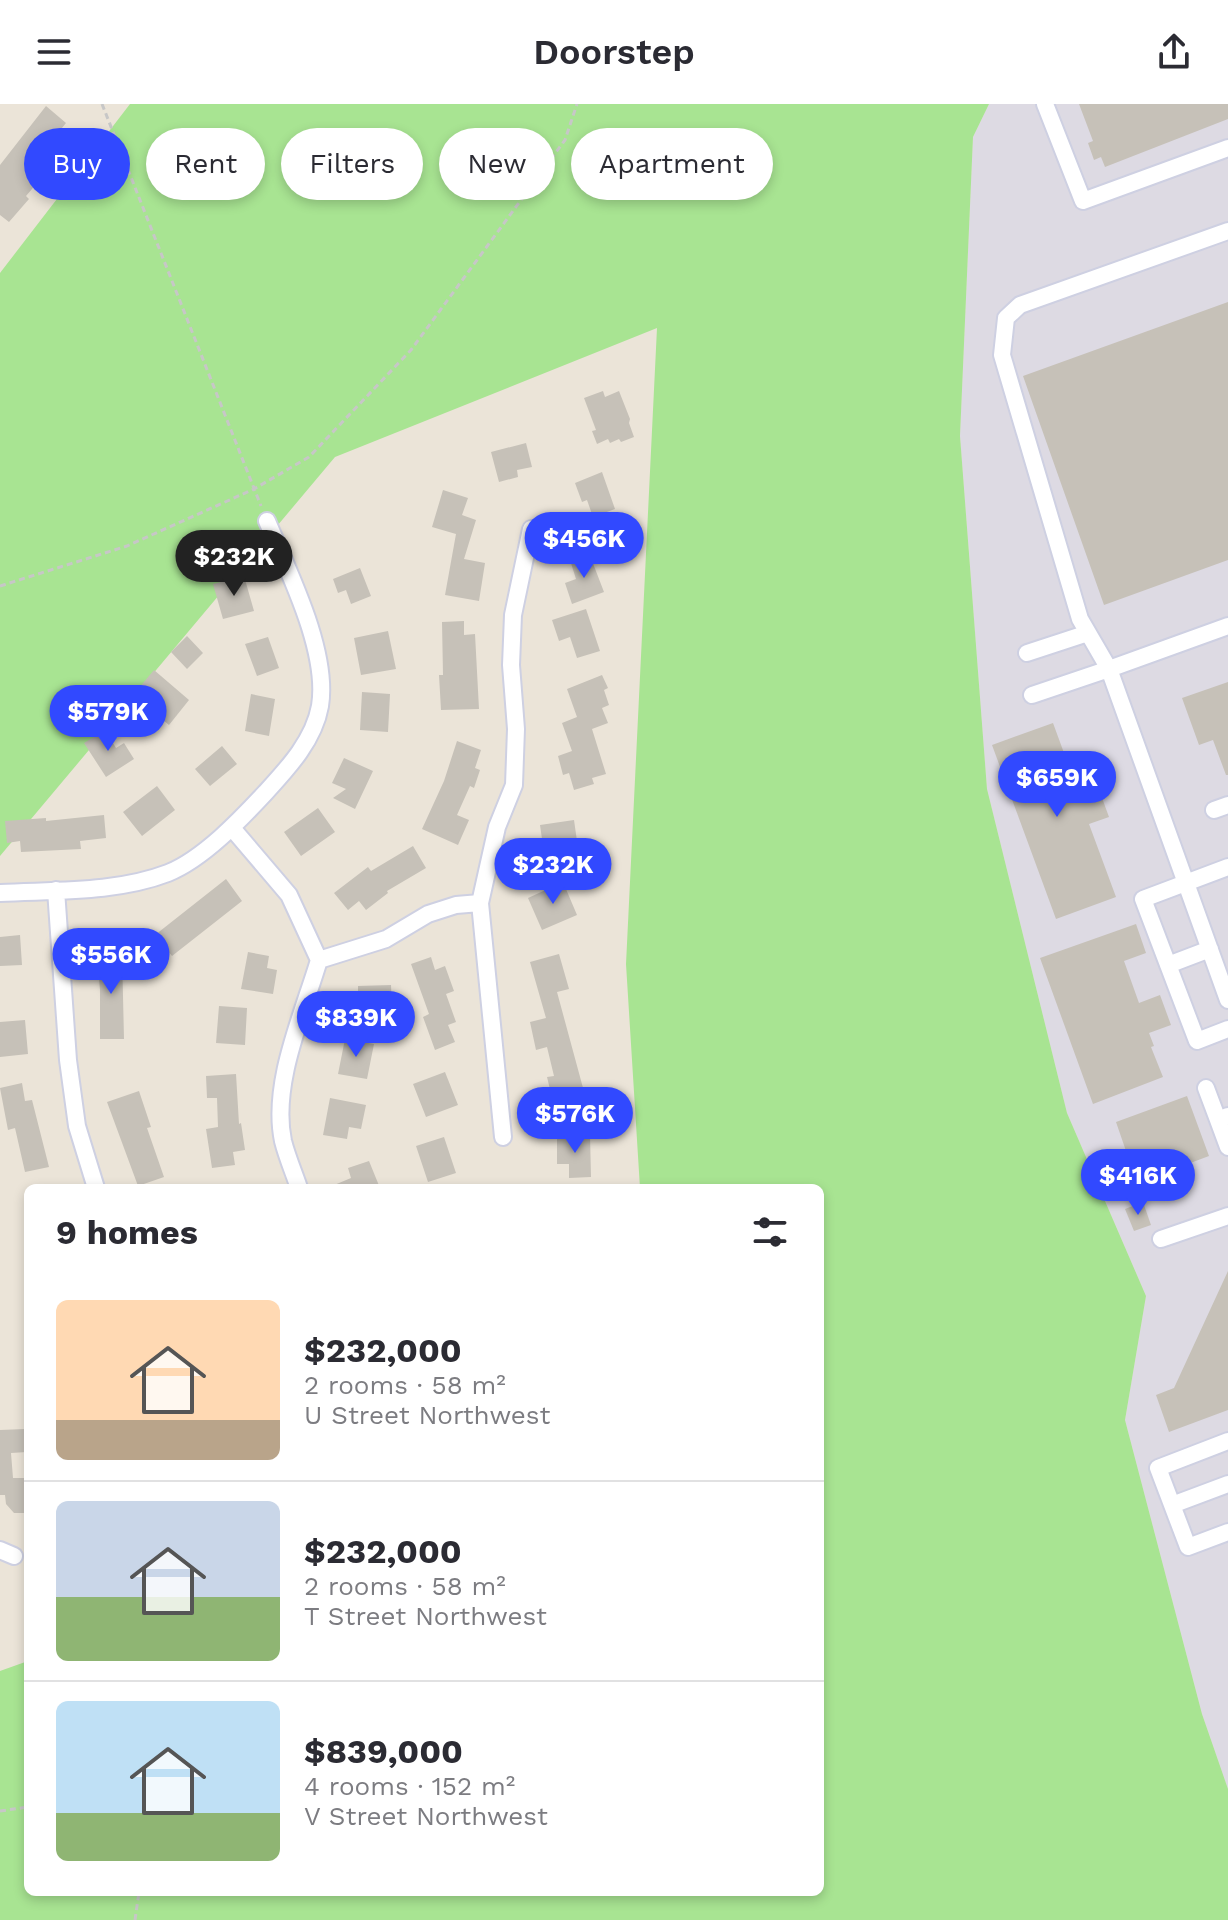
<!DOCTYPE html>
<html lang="en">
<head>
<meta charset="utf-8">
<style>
  body { margin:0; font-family:"Work Sans",sans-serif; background:#f7f7f7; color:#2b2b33; height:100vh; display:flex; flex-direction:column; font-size:30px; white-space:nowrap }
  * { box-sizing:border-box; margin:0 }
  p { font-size:26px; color:#7c7c81 }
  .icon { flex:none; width:44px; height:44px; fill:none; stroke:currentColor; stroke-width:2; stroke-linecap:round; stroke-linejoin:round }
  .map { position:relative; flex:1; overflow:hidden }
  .panel { position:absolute; left:24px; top:1080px; width:800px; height:712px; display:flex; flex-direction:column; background:#fff; border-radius:12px; box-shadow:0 4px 12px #0003 }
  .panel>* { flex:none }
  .guide { position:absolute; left:24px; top:24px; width:800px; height:72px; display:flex; gap:16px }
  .price { position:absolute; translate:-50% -68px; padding:0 18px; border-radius:28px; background:#3149ff; color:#fff; font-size:26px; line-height:52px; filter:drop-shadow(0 2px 4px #0008) }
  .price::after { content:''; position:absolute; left:50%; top:48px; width:24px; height:18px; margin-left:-12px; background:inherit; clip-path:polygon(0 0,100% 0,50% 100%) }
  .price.on { background:#222; color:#fff }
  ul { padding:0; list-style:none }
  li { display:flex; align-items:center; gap:24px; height:200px; padding:0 32px }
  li+li { border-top:2px solid #e1e1e2 }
  li span { display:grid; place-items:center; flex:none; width:224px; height:160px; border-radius:12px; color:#555 }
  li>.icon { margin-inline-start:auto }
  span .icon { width:96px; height:96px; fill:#fffc; stroke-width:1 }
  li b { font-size:34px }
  h2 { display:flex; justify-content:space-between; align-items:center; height:96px; padding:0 32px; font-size:34px }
  .chip { padding:0 28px; border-radius:36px; background:#fff; box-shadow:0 4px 12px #0003; font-size:28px; line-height:72px }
  .chip.on { background:#3149ff; color:#fff }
  header { display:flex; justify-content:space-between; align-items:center; height:104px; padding:0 32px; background:#fff; font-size:36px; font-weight:600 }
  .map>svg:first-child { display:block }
  .industrial { fill:#dddae3 }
  .green { fill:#a8e492 }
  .building { fill:#c6c1b8 }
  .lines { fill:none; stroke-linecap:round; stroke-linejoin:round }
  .minor-casing { stroke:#ced0e2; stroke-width:20 }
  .path { stroke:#c7c7c7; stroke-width:3; stroke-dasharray:6 4; stroke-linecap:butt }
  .minor { stroke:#fff; stroke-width:16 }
</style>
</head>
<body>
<header><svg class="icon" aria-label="menu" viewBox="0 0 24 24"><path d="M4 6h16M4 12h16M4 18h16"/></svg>Doorstep<svg class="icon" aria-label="share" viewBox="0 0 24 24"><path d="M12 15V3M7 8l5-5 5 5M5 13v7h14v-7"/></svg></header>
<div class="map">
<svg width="1228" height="1816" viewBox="0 0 1228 1816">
  <rect width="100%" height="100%" fill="#ebe4d8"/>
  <path class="industrial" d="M989 0H1228V1685L1202 1610 1125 1316 1146 1192 1067 1009 987 685 960 332 973 33Z"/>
  <path class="green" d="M130 0H989L973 33 960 332 987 685 1067 1009 1146 1192 1125 1316 1202 1610 1228 1685V1816H0V1567L28 1557V1788H820V1084H640L626 860 657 224 335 353 0 752V169Z"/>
  <path class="building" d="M1079 0H1228V15L1105 63 1101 53 1094 56 1088 39 1093 37Z
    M46 2 66 19 39 52 45 57 37 66 43 72 26 92 29 95 9 118 0 111V61Z
    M1228 198V456L1104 501 1023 272Z
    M603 287 605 293 619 287 630 315 629 319 634 333 621 338 619 335 610 339 608 335 597 340 592 327 596 326 584 294Z
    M526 339 532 363 517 366 518 373 499 378 491 348Z
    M602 368 615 405 593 413 587 396 582 398 575 379Z
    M443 386 468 394 462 411 476 416 464 455 485 459 479 497 445 491 456 430 432 423Z
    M589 449 604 488 572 500 565 479 576 475 570 456Z
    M360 464 371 492 351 500 346 486 338 489 333 475Z
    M244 472 254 507 223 515 213 480Z
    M586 505 600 547 577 554 570 533 559 537 552 516Z
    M464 517V531L475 530 479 605 441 606 439 571H443L442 518Z
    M388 527 396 565 361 571 354 534Z
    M187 532 203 549 187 565 171 548Z
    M268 533 279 564 257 572 245 540Z
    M154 566 189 596 169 621 133 591Z
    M602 571 608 584 604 586 609 601 602 604 608 619 592 625 606 670 592 674 594 680 574 686 569 669 563 671 558 652 572 647 562 619 577 613 567 585Z
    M1228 578V671H1226L1213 636 1199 641 1182 594Z
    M362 588 390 590 388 628 360 626Z
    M251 590 275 595 269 632 245 627Z
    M1053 619 1075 679 1094 672 1109 713 1089 720 1116 793 1056 815 992 641Z
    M105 626 116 644 124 639 134 655 106 673 84 639Z
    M457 637 481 646 475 664 480 666 474 684 470 682 457 711 469 716 458 741 422 725 444 677Z
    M222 642 237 660 210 682 195 665Z
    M344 654 373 667 355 705 333 694 346 685 332 679Z
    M157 682 175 706 142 732 123 708Z
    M318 704 335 728 301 752 284 728Z
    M104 711 106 734 80 737 81 745 21 748 20 737 7 739 5 717 46 714V717Z
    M574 716 580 758 558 761 556 747 544 749 540 721Z
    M413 742 426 764 387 787 388 789 366 806 359 797 348 806 334 789 368 763 371 767Z
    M226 775 242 797 172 852 155 831Z
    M563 778 577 811 542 826 528 794Z
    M1136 820 1146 849 1124 857 1139 899 1160 891 1171 921 1149 929 1154 942 1151 943 1163 973 1093 1000 1040 854Z
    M20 831 22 861 0 862V833Z
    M248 848 269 852 267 864 277 866 273 890 241 885Z
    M122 849 124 935H100V886L97 850Z
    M559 850 569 885 557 888 589 1006 557 1014 547 973 554 972 547 943 536 946 530 918 546 914 530 858Z
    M431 853 435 866 445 862 454 887 446 890 456 918 448 921 455 938 435 946 423 913 429 910 411 860Z
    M391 881 392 905 358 906V882Z
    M219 902 247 904 245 941 216 939Z
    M25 916 28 950 0 953V918Z
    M345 935 374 940 367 975 338 970Z
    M445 968 458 1001 426 1013 413 980Z
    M236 970 239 1020 241 1019 245 1046 233 1048 235 1061 212 1064 206 1025 218 1023 217 994H207L206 972Z
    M22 979 25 997 32 996 49 1063 25 1068 15 1024 8 1026 0 984Z
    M139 987 151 1023 147 1024 164 1073 138 1082 107 998Z
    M1187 992 1209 1052 1137 1079 1116 1018Z
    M330 994 366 1001 361 1025 349 1023 347 1035 323 1031Z
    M590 1031 591 1073 569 1074V1060H557V1032Z
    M444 1033 456 1069 428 1078 416 1042Z
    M369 1057 380 1084H327L351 1074 348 1064Z
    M1143 1098 1151 1121 1134 1127 1125 1105Z
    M1228 1167V1306L1169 1328 1156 1291 1174 1284Z
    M25 1325 27 1348 11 1349 13 1374H24L28 1377V1409H14L6 1400 5 1391H0V1326Z"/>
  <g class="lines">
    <g class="minor-casing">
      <path id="minor" d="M1045 0 1083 97 1228 44
        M1228 522 1109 565 1228 896
        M1027 549 1088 529
        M1032 591 1109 565 1080 515 1002 251 1006 214 1020 201 1228 127
        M1214 706 1228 701
        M232 724 289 791 319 856C303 910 271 980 283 1037 287 1053 294 1069 299 1084
        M1228 763 1143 795 1197 937 1228 925
        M56 786 68 956 77 1022 96 1084
        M0 789C55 786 116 789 168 769 203 755 241 715 266 688 288 664 314 636 320 602 329 547 288 467 267 417
        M319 856 386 835 428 810 456 801 480 799
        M1168 861 1210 845
        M1206 984 1218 1016
        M1228 1012 1218 1016 1228 1043
        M503 1033 480 799 497 723 514 681 516 625 511 561 513 511 531 425
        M1161 1135 1228 1112
        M1228 1337 1158 1364 1188 1443 1228 1428
        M1172 1401 1228 1380
        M0 1446 14 1452"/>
    </g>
    <path class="path" d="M102 0 261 402
      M0 482 127 442 254 385 309 353 411 246 565 36 577 0
      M0 1707 28 1703
      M135 1816 139 1788"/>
    <use href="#minor" class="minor"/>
  </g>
</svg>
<b class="price" style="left:584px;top:476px">$456K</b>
<b class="price on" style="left:234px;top:494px">$232K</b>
<b class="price" style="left:108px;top:649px">$579K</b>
<b class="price" style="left:1057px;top:715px">$659K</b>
<b class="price" style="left:553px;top:802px">$232K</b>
<b class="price" style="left:111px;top:892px">$556K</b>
<b class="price" style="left:356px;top:955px">$839K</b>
<b class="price" style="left:575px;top:1051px">$576K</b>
<b class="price" style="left:1138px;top:1113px">$416K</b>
<div class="guide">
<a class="chip on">Buy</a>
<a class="chip">Rent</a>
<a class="chip">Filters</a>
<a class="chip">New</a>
<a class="chip">Apartment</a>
</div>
<section class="panel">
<h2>9 homes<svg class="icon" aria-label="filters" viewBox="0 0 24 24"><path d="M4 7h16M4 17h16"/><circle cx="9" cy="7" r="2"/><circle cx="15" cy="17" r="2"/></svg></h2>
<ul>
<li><span style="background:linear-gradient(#ffd9b3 75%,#b9a48a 0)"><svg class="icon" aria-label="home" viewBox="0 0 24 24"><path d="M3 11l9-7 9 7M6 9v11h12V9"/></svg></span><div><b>$232,000</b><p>2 rooms · 58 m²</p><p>U Street Northwest</p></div></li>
<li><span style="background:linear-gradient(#c9d6e8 60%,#8fb573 0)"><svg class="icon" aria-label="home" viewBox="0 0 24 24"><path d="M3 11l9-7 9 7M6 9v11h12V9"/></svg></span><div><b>$232,000</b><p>2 rooms · 58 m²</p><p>T Street Northwest</p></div></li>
<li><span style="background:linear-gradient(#bfe0f5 70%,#8fb573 0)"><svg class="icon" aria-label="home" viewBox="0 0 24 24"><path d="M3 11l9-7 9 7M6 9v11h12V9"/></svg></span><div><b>$839,000</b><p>4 rooms · 152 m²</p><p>V Street Northwest</p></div></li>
</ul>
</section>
</div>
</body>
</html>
